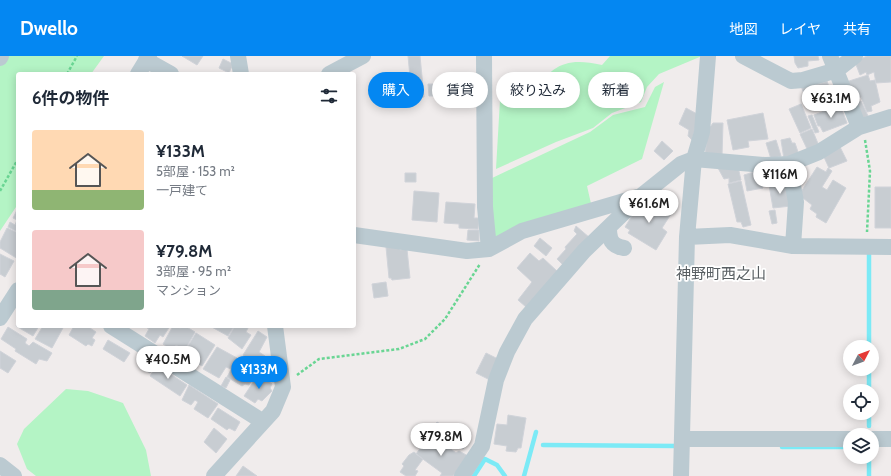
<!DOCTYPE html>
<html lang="ja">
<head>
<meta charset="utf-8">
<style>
  body { margin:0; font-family:Cabin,"Noto Sans JP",sans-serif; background:#f6f6f7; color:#1f2937; height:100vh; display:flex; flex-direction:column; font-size:15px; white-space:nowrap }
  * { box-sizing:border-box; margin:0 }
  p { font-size:13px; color:#747a83 }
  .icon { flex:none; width:22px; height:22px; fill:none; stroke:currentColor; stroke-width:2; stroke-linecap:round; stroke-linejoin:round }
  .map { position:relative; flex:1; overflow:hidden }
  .details { position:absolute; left:16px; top:16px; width:340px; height:256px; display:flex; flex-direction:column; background:#fff; border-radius:4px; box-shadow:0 2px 10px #0003 }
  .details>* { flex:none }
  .hud { position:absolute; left:368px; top:16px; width:380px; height:36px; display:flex; gap:8px }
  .needle { width:26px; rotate:49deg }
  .controls { position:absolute; left:843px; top:284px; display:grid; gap:8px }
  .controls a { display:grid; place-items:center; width:36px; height:36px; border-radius:50%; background:#fff; box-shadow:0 2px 10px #0003; font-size:20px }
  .price { position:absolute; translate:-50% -34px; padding:0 9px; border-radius:14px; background:#fff; color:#222; font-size:13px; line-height:26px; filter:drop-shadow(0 1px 2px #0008) }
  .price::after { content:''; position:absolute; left:50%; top:24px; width:12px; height:9px; margin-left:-6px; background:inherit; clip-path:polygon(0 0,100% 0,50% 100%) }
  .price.selected { background:#0487f2; color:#fff }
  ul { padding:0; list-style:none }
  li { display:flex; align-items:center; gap:12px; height:100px; padding:0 16px }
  li span { display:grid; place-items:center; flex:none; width:112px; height:80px; border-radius:4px; color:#555 }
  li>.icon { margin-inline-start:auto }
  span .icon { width:48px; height:48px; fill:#fffc; stroke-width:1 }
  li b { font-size:17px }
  h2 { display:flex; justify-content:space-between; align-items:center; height:48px; padding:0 16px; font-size:17px }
  .pill { padding:0 14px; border-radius:18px; background:#fff; box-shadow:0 2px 10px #0003; font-size:14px; line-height:36px }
  .pill.selected { background:#0487f2; color:#fff }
  header { display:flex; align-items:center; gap:24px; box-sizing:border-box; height:56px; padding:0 20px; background:#0487f2; color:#fff }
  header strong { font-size:19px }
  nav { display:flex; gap:22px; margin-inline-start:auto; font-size:14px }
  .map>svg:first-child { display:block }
  .green { fill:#b4f4c5 }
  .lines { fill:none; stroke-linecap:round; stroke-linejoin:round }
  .stream { stroke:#7ceaf6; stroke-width:4.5 }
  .building { fill:#c8cdd2; stroke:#d0d3d9; fill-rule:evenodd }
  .path { stroke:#69d593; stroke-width:2.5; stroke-dasharray:3 2; stroke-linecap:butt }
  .minor { stroke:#bbcad1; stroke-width:16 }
  .labels { text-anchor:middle; stroke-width:3.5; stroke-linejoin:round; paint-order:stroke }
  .quarter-label { font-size:15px; fill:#585e62; stroke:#fff }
</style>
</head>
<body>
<header>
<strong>Dwello</strong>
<nav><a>地図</a><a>レイヤ</a><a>共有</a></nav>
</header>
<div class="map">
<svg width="891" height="420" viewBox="0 0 891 420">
  <rect width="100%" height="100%" fill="#f0ecec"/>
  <path class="green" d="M0 0H104L91 18H18V148L0 175Z
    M610 0H702L659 18 647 31 641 46 612 57 593 72 556 86 496 113 500 44 533 39C551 8 567 1 602 9Z
    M664 26 642 103 587 130 592 152 492 189 490 123 590 76 613 59 645 51 655 31Z
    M66 333 88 335 123 347 146 394 151 420H36L27 413 17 388 24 373Z"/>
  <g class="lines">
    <path class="stream" d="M869 198V291
      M869 335V313
      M869 370V357
      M543 389 678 390
      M782 391H850
      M474 420 485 403 497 409 505 420
      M524 420 536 376
      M869 420V401"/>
  </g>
  <path class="building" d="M182 0H203L197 9Z
    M408 0H420L424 41 412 42Z
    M794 0H818L819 4 808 5V10L798 12 795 7Z
    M867 0H891V26L876 27 874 16 867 19 866 16 860 19 855 6Z
    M223 3 233 8 229 17 219 12Z
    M868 19 870 25 875 24 880 46 871 50 872 55 867 56 861 41 852 43 846 26Z
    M827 25 832 40 829 42 830 46 810 53 801 30 812 27 813 30Z
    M428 28H433L434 40H429Z
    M861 45 868 60 863 62 854 48Z
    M801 48 811 72 800 77 789 53Z
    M840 49 847 67 823 76 820 70H818L814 59Z
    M686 52 699 59 692 84 688 80 689 74 679 68Z
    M763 57 768 83 748 85 749 91 733 94 727 64Z
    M812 59 819 76 815 77 808 60Z
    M713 67H723L722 100 705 99 708 74Z
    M812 73 819 90 808 95 800 78Z
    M790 82 792 87H795L799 99 784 103 781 84Z
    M776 84 781 100 771 103 766 87Z
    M662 85 673 95 664 104 654 95Z
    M840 91 847 105 829 112 823 99Z
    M738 111 741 124 729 127V122L724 123 718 112Z
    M817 111 826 116 828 112 832 115 822 131 827 134 833 124 846 132 826 167 816 161 817 158 810 153 812 149 799 139Z
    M760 114 763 132 747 135 744 119Z
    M766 115 769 129 764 130 761 116Z
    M405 117H416V126H405Z
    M741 125 751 169 743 171 741 166H737L728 128Z
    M786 126 791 150 773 152 769 129Z
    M875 131H891V172H875Z
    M414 135 439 137 437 166 412 164Z
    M647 143 671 158 662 172 667 176 656 194 628 177 630 174 625 171 635 155 638 156ZM649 158 654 160 651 166 646 163Z
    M446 146 475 148 474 162H479L478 173 459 172V168L444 167Z
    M18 152V176L8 171 10 166 15 169 17 164 13 162Z
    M775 154 777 167 772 168 769 155Z
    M576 170 590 182 564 210 557 203 566 193 565 191 577 178 574 175Z
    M7 172 18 177V203L0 192V186Z
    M468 174H479V185L467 184Z
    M540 182 552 192 546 200 534 190Z
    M400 190V194L407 193 410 222 392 224 391 222H389L386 191Z
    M530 197 539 205 543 202 558 216 526 251 518 244 532 226 517 212Z
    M0 198 14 205 5 221 0 218Z
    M386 226 388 240 374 242 372 228Z
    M18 266V270H39L33 280 16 270Z
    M43 270H64L52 292 35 283Z
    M74 270H87L96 276 92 282 95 284 92 290 88 288 86 290 69 279Z
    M144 270H170L163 281 160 279 155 287 145 280 149 273Z
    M173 270 180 272 185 270 195 276 185 294 176 289 172 294 163 288Z
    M210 270H234L228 280Z
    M235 270H249L246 276 251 279 242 293 228 282Z
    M8 271 27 283 25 287 29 290 33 286 52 297 47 305 39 303 36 308 15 295 16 293 1 283Z
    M258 275 267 281 259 296 265 300 261 307 256 305 254 307 243 299Z
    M196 277 215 289 202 310 192 304 189 308 180 303Z
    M108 284 130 297 124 306 103 293Z
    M217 291 237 302 231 313 226 311 219 322 203 313Z
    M0 295 16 305 8 317 0 312Z
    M486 297 498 303 488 323 476 317Z
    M145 301 150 304 144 314 139 310Z
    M237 303 257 314 249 329 245 328 242 330 227 321Z
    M151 304 156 307 150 317 145 314Z
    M157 309 187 329 180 340 150 320Z
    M258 319 272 328 270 332 272 335 262 345 258 343 255 347 244 340Z
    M226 321 230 324 226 332 221 330Z
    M189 329 218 348 208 362 194 353 198 346 195 344 191 349 182 344Z
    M218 352 240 366 235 375 229 372 227 374 211 363Z
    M508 359 526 362 521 392H518L516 396 506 395 507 390 494 388 497 368 507 369Z
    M437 366 448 373 443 381 432 374Z
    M214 372 227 383 216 397 204 386Z
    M449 373 467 386 463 393 447 384 448 381 445 379Z
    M431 378 456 397 459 395 468 400 453 420H440L442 417 416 398Z
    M414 396 423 403 415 414 418 415 415 420H406L400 416 404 410 402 408 409 399Z
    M243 410 257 420H236Z"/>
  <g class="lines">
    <path class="path" d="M67 18 77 0
      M865 84 870 115 867 176
      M0 135 18 103
      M297 319 319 303 399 293 425 283 445 263 480 208"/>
    <path class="minor" d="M238 0 241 18
      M484 0 485 151 489 193
      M743 0 791 25 803 24 837 14 855 0
      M830 0 859 71
      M0 2 1 0
      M146 4 171 18
      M138 18 149 0
      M329 18 363 0
      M789 108 796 146 793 190
      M609 171C609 183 611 190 624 192
      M354 179 467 195 489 193 522 175 638 141
      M687 181 730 179 793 190 891 191
      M0 262 18 234
      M111 270 262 365
      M682 383H850
      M872 383H891
      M0 409 14 420
      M214 420 273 355 283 331 275 270
      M462 420 482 390 496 324 507 296 525 263 584 195 641 140 681 108 694 103 765 109 789 108 819 96 859 71 891 61
      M681 420 687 181 694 103 702 76 708 0"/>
  </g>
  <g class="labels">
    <g class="quarter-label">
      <text x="721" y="223">神野町西之山</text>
    </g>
  </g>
</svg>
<div class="controls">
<a><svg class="needle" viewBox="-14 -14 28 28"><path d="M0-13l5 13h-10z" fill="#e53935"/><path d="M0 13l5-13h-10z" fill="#747a83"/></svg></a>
<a><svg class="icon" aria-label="locate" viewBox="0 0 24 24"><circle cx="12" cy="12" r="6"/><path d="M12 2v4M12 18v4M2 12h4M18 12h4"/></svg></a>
<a><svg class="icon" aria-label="layers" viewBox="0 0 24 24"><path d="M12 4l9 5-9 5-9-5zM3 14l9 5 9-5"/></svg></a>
</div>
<b class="price" style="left:831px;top:63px">¥63.1M</b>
<b class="price" style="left:780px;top:139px">¥116M</b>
<b class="price" style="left:649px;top:168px">¥61.6M</b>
<b class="price" style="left:168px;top:324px">¥40.5M</b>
<b class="price selected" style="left:259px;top:334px">¥133M</b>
<b class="price" style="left:441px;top:401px">¥79.8M</b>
<div class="hud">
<a class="pill selected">購入</a>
<a class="pill">賃貸</a>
<a class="pill">絞り込み</a>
<a class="pill">新着</a>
</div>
<section class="details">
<h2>6件の物件<svg class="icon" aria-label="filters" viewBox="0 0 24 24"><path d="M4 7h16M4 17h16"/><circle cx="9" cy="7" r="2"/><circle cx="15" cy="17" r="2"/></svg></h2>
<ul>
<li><span style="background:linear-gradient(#ffd9b3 75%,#8fb573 0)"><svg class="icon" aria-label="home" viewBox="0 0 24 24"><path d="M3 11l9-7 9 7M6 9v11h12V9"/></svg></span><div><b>¥133M</b><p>5部屋 · 153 m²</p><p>一戸建て</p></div></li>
<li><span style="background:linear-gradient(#f6c9c9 75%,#7fa58c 0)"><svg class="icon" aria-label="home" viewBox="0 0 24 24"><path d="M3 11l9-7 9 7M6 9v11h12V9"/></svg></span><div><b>¥79.8M</b><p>3部屋 · 95 m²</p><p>マンション</p></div></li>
</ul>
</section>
</div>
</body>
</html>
